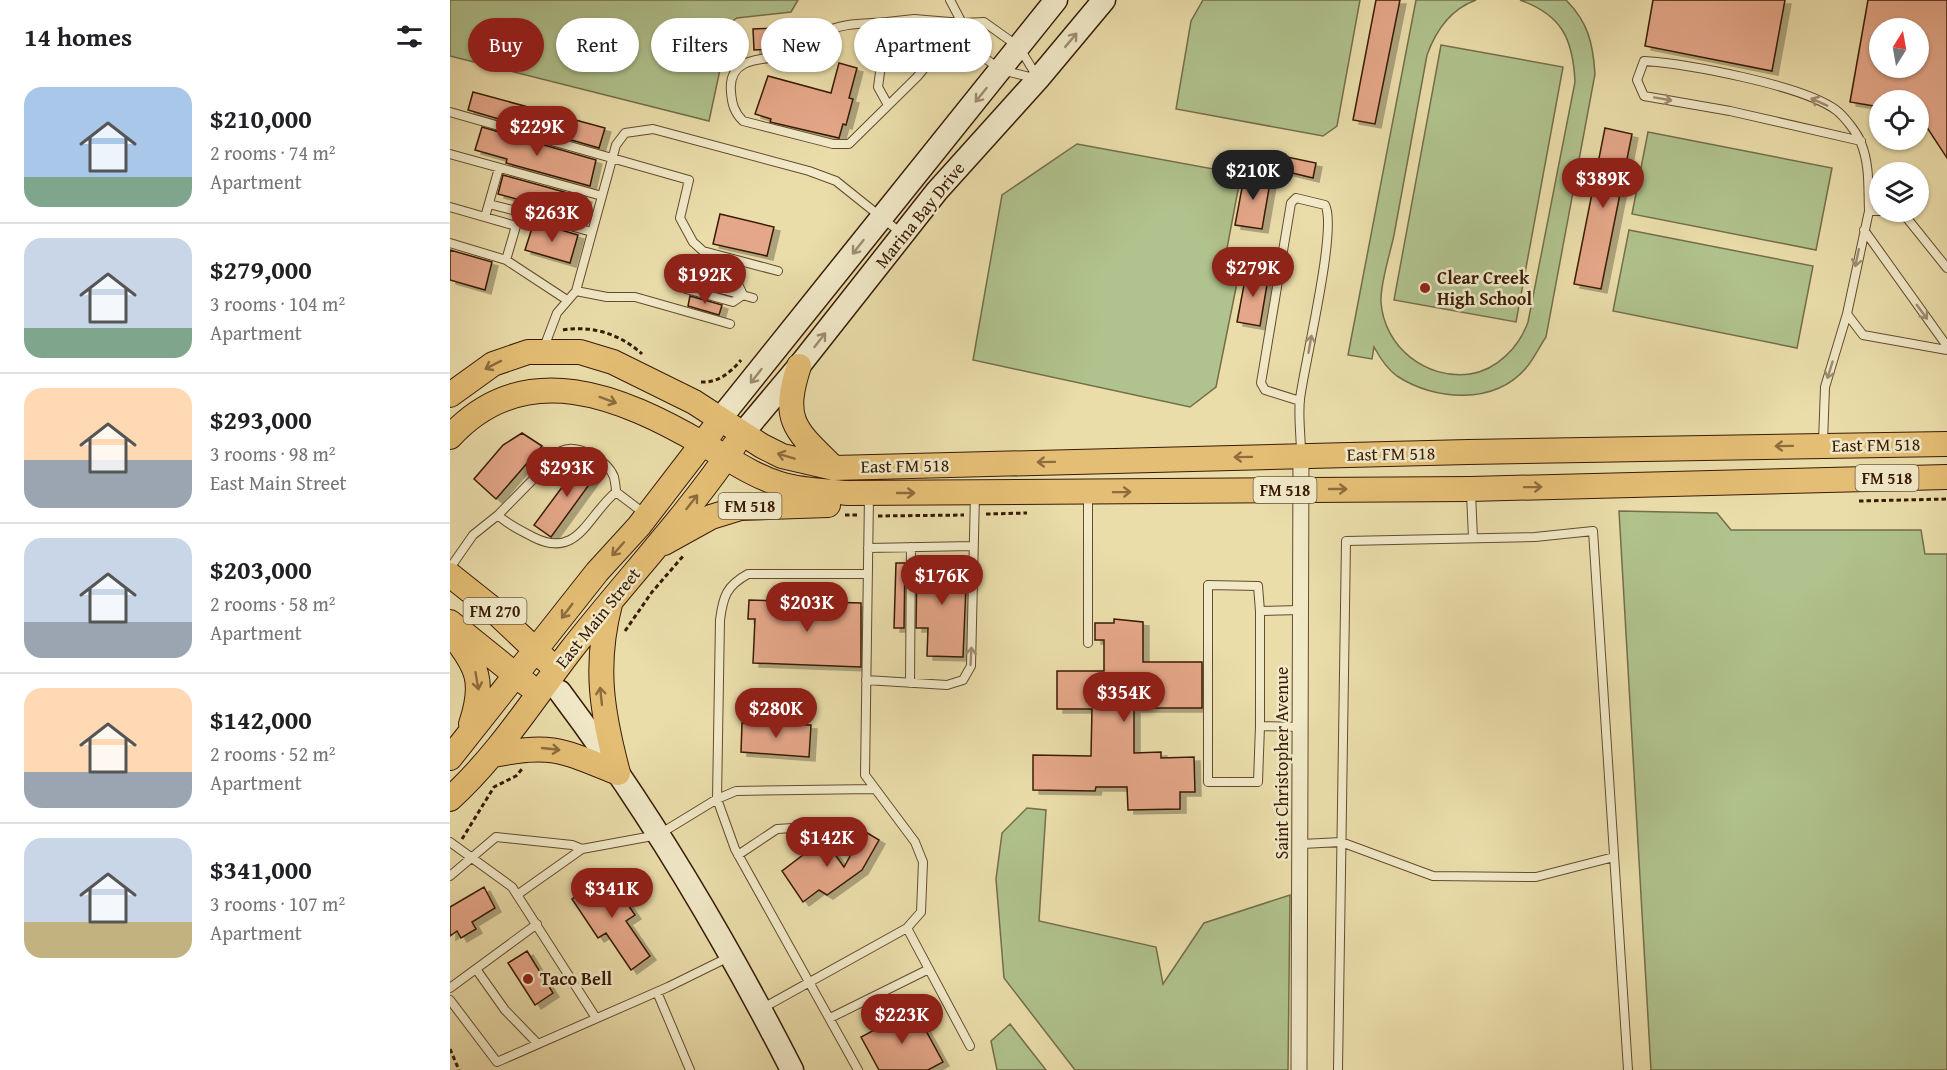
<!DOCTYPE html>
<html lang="en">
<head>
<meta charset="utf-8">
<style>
  body { margin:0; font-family:"Gentium Book Plus",serif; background:#f6f6f6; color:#202124; height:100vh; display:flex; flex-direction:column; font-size:22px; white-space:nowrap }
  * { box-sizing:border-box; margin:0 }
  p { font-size:20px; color:#757577 }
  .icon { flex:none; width:33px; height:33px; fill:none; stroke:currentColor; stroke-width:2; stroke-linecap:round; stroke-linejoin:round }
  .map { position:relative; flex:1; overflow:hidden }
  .drawer { display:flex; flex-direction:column; background:#fff; width:450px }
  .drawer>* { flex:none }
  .top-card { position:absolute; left:18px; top:18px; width:570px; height:54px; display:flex; gap:12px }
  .needle { width:39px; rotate:11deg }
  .buttons { position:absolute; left:1419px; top:18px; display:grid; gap:12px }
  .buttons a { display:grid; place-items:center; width:60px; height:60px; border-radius:50%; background:#fff; box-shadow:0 2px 4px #0004; font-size:30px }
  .price { position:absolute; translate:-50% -51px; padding:0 14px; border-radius:21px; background:#8f2418; color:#fff; font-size:20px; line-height:39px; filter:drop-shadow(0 2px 3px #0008) }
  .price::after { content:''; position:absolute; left:50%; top:36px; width:18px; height:14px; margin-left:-9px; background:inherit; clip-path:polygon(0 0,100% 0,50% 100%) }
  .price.current { background:#222; color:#fff }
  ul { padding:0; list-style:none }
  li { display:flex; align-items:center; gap:18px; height:150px; padding:0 24px }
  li+li { border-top:2px solid #e0e0e0 }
  li span { display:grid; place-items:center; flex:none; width:168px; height:120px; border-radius:18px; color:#555 }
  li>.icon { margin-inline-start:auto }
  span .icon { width:72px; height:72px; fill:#fffc; stroke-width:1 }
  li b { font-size:26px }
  h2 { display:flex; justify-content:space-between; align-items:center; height:72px; padding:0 24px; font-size:26px }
  .chip { padding:0 21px; border-radius:27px; background:#fff; box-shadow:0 2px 4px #0004; font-size:21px; line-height:54px }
  .chip.current { background:#8f2418; color:#fff }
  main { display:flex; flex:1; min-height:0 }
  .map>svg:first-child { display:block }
  .green { fill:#b0c28d; stroke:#746e49; stroke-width:1.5 }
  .building { fill:#e5a789; stroke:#381b05; stroke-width:1.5; fill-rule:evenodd; filter:url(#shadow) }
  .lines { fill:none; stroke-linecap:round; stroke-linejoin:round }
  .lane-casing { stroke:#644c2e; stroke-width:10 }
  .street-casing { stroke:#644c2e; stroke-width:17 }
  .secondary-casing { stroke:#381b05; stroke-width:25 }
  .primary-casing { stroke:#381b05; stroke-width:26 }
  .path { stroke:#381b05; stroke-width:3; stroke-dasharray:4.5 3; stroke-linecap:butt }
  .lane { stroke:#f1e9c8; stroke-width:8 }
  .street { stroke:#f1e9c8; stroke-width:15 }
  .secondary { stroke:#f1e9c8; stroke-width:22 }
  .primary { stroke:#e5be75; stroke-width:24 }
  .oneway { stroke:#9e8c70 }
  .oneway2 { stroke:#8e6c3d }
  .poi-dot { fill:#8f2418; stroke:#f1e9c8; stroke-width:2 }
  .labels { text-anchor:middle; stroke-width:5; stroke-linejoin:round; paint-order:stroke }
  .shield { fill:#f1e9c8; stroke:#705940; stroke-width:1.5 }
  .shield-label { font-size:16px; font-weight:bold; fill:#381b05 }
  .street-label { font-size:18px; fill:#381b05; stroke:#f1e9c8 }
  .poi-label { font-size:18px; font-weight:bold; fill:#381b05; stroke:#f1e9c8; text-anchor:start }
</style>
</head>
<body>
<main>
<section class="drawer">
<h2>14 homes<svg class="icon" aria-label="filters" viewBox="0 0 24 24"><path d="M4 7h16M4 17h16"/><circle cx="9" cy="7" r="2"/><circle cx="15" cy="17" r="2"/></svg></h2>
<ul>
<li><span style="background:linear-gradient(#a9c7e8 75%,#7fa58c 0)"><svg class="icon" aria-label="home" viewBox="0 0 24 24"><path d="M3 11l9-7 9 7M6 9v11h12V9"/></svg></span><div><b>$210,000</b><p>2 rooms · 74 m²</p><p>Apartment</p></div></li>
<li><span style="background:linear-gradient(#c9d6e8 75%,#7fa58c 0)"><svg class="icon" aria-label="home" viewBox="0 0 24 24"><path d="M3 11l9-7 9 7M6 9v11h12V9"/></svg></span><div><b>$279,000</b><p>3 rooms · 104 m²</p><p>Apartment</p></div></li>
<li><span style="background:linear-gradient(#ffd9b3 60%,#9aa5b1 0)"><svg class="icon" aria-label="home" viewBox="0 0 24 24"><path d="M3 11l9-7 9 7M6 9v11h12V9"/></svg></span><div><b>$293,000</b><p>3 rooms · 98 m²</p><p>East Main Street</p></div></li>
<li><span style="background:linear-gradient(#c9d6e8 70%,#9aa5b1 0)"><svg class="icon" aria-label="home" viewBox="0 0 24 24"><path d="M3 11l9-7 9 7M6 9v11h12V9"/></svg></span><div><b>$203,000</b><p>2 rooms · 58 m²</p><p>Apartment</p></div></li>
<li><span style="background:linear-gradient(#ffd9b3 70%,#9aa5b1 0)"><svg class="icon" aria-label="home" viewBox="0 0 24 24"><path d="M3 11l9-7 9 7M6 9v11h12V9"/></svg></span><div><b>$142,000</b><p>2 rooms · 52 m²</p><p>Apartment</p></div></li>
<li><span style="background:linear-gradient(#c9d6e8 70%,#c2b280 0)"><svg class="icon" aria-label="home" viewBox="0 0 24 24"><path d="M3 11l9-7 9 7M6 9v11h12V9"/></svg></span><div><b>$341,000</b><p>3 rooms · 107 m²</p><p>Apartment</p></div></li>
</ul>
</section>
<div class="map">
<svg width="1497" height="1070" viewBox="0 0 1497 1070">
  <defs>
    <filter id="shadow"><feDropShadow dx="6" dy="4" stdDeviation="0" flood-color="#0004"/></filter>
  </defs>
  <rect width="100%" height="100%" fill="#eaddaa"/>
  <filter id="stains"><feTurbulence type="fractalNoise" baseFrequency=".00333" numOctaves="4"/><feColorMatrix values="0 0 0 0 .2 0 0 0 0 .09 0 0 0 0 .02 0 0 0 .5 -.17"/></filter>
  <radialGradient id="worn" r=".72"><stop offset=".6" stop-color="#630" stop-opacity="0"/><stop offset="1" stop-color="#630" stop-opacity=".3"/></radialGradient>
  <path class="green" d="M0 0H348L341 12 287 18 280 23 259 121 0 56Z
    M753 0H910L887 126 873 136 726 109 741 21Z
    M966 0H1026C1001 9 986 30 977 55 966 115 955 175 944 235 940 254 930 284 931 302 934 347 976 380 1020 374 1047 370 1069 347 1078 322L1125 82C1123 39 1112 15 1070 0H1116C1138 22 1143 43 1145 74L1096 337C1089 347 1084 359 1076 368 1044 405 985 401 947 376 937 369 930 358 924 347L922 359 898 355Z
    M991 45 1113 67 1066 322 944 300Z
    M1198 132 1382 168 1366 250 1182 214Z
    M627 144 791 174 775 259 791 263 766 387 740 407 523 360 552 195Z
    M1179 230 1363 266 1347 348 1163 311Z
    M1169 511 1267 513 1281 530H1471L1475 554H1497V1070H1201Z
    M577 808 596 810 589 921 706 947 713 984 754 923 840 895 838 1070H625L554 978 546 879 552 833Z
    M560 1024 596 1070H547L541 1041Z"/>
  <path class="building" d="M926 0H950L925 124 903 120Z
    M1203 0H1335L1322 71 1195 46Z
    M1418 0H1497V158L1476 126V116L1468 114V100H1430V107L1400 102ZM1430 28H1468V68H1430Z
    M325 28 326 49 304 50 303 29Z
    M389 63 407 68 399 98 403 99 396 125 393 124 389 138 320 122 321 119 305 114 318 76 381 93Z
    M23 92 155 128 149 148 18 110Z
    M32 127 146 160 140 186 56 163 57 159 25 150Z
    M1155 128 1182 134 1151 289 1124 284Z
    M837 157 866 163 863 178 834 171Z
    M795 172 821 177 812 229 785 225Z
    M53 175 136 198 129 222 87 210 88 205 48 194Z
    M270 214 324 227 317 256 263 244Z
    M84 222 128 235 120 263 75 250Z
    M0 250 42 262 35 290 0 280Z
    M797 269 819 273 810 326 787 322Z
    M240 296 272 305 269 315 238 306Z
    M72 433 92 446 46 499 24 479 53 445Z
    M133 459 149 471 101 537 84 525Z
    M480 559 517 561 513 657 477 656 478 628H466L467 564 480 565Z
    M446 563H455L454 628H444Z
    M299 600 411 603V667L303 663 305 619H298Z
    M664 619 693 622V662H752V708H684V753L711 752V758L744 757 745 792H730V809L678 810 677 787H646L645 791 583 790V755L641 756 642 709H607V671H654V640H645V623H664Z
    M292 723 361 725 359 757 291 752Z
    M414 831 429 840 412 870 377 895 369 890 353 902 332 871 374 839 394 867Z
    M158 875 185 915 176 921 200 956 181 970 156 933 148 938 122 899Z
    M34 887 45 908 22 922 26 929 11 938 7 931 0 936V907Z
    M77 951 103 993 85 1005 58 963Z
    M464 1009 493 1062 478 1070H429L411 1037Z"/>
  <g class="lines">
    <g class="lane-casing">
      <path id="lane" d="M500 0 512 23 513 42 551 70 584 78
        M437 22C418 24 392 22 374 33 365 39 362 50 351 54 324 61 277 51 281 92 282 104 284 112 293 121L383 144H399L467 77 512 23
        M438 105 428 87 437 22 464 19 512 23 534 22 569 47 586 75
        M0 112 239 180 230 218 243 242 253 251 328 271
        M1411 141 1280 111 1194 96 1187 80 1194 61C1238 64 1352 85 1386 110 1394 116 1408 134 1411 143 1420 165 1418 188 1419 211
        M0 154 152 196
        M39 204 70 212
        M0 207 66 226 56 260
        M1430 211H1419L1397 314 1413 335 1497 350
        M1452 212 1497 268
        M35 217 49 168
        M66 226 70 212 142 232
        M1414 230 1497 346
        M0 243 56 260 117 300
        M240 271 288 284 293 295 283 302 236 289 228 277Z
        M228 277 303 298
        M126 291 157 297H185L280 324
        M93 350 107 313 126 291 166 145 175 133 203 129 359 171 386 181 451 233
        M850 401 815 390 811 383 841 203 846 198 875 205C888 227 854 365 850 399 848 417 851 436 851 454
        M1373 442 1375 387 1397 314
        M638 493V643
        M1021 493 1023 538
        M48 515 111 451C128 443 158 461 164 477 165 482 166 488 166 492
        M418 548 523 546
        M0 568 23 535 48 515C58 525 70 530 83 537 128 560 137 516 166 492L195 514
        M810 611V726
        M416 680 497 685 513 680 521 666 525 494
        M460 683 461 547
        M851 727 810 726 808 782H758V585L808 586 810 611 851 610
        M0 842 62 887 146 1018
        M852 844 891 842 983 876 1086 877 1164 857
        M288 855 327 829 358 827
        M0 876 46 837 122 845 132 849
        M67 895 132 849 208 835 267 799 286 791 424 789
        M457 928 520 1046
        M26 969 55 1010 87 1043
        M0 988 87 924
        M207 992 240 1070
        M0 1000 47 1062 218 987 279 957
        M313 1008 457 928 471 912 473 862 465 842 415 775 419 495
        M380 1018 479 969
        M408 1070 285 849 267 799 270 620C273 597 276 586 298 574H418
        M888 1070 896 541 1085 537 1143 531 1178 1070"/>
    </g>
    <g class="street-casing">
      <path id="street" d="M849 1070 851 456"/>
    </g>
    <g class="secondary-casing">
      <path id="secondary" d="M270 419 606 0
        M292 434 349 366 487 191 588 79 654 0
        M110 692C199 810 275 939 342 1070"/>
    </g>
    <g class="primary-casing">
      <path id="primary" d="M349 366C331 421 345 430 384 468
        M0 395 43 364 78 352H130L163 362 244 402 312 446 332 456 384 468 1018 452 1497 444
        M0 437C75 355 172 397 253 444 278 458 303 476 330 484 352 491 375 491 398 493L1020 489 1497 477
        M214 543 261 517 290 508 378 505
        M0 575 39 606 97 661
        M160 604C144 666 152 713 168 773
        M0 622 78 685
        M1 633C28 667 35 682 21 724
        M43 755C103 743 113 751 168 773
        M0 758 147 572 189 526 262 431
        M0 799C48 755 82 701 121 650 175 581 235 518 284 446"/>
    </g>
    <path class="path" d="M113 330C142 325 170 334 192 354
      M251 382C268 383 280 373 291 360
      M1409 501 1497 499
      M536 514 577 513
      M395 515H410
      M428 516 514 515
      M175 631 202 592 234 555
      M12 839 44 787 66 776 72 769
      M0 1049 9 1070"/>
    <use href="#lane" class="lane"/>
    <use href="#street" class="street"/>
    <use href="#secondary" class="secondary"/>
    <use href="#primary" class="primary"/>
  </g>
  <defs><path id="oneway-shaft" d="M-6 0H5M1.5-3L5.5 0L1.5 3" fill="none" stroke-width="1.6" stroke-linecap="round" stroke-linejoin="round" transform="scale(1.5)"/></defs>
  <g class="oneway">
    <use href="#oneway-shaft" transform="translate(621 40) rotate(-50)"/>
    <use href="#oneway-shaft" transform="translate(531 95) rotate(129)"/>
    <use href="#oneway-shaft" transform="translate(1213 99) rotate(10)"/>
    <use href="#oneway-shaft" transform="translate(1369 102) rotate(-156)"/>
    <use href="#oneway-shaft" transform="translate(408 247) rotate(128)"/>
    <use href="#oneway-shaft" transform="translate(1407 258) rotate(102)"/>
    <use href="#oneway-shaft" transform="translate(1472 312) rotate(54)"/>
    <use href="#oneway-shaft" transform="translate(370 340) rotate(-52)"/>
    <use href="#oneway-shaft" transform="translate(860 344) rotate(-80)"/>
    <use href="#oneway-shaft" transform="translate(1380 370) rotate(107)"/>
    <use href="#oneway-shaft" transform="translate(306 376) rotate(128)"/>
    <use href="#oneway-shaft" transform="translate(521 656) rotate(-87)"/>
  </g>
  <g class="oneway2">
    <use href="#oneway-shaft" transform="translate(43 365) rotate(153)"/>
    <use href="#oneway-shaft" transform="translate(158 400) rotate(20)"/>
    <use href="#oneway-shaft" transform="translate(1334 446) rotate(179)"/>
    <use href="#oneway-shaft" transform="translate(336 456) rotate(-163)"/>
    <use href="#oneway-shaft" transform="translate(793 457) rotate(179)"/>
    <use href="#oneway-shaft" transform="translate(596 462) rotate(179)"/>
    <use href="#oneway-shaft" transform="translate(1083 487) rotate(-1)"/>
    <use href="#oneway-shaft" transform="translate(888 489)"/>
    <use href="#oneway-shaft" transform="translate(672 492) rotate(-1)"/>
    <use href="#oneway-shaft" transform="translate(456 493)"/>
    <use href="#oneway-shaft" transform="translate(242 502) rotate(-52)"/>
    <use href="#oneway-shaft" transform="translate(168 549) rotate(132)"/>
    <use href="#oneway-shaft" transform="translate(117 611) rotate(127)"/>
    <use href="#oneway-shaft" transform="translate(27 681) rotate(80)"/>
    <use href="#oneway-shaft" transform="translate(151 696) rotate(-96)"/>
    <use href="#oneway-shaft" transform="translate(101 749) rotate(6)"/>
  </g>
  <g class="poi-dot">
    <circle cx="975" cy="288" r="6"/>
    <circle cx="78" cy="979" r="6"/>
  </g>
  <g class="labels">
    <g class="shield">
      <rect x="1405.5" y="465" width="63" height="26" rx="4.5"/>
      <rect x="803.5" y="477" width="63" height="26" rx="4.5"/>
      <rect x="268.5" y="493" width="63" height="26" rx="4.5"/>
      <rect x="13.5" y="598" width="63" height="26" rx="4.5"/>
    </g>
    <g class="shield-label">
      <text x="1437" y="484">FM 518</text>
      <text x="835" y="496">FM 518</text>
      <text x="300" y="512">FM 518</text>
      <text x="45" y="617">FM 270</text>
    </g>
    <g class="street-label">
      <text transform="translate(470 215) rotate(-51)" y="6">Marina Bay Drive</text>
      <text transform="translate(1426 445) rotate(-1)" y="6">East FM 518</text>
      <text transform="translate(941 454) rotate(-1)" y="6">East FM 518</text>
      <text transform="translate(455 466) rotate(-1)" y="6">East FM 518</text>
      <text transform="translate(148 618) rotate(-51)" y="6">East Main Street</text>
      <text transform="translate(832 763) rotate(-90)" y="6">Saint Christopher Avenue</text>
    </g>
    <g class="poi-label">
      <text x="987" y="284">Clear Creek<tspan x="987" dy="21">High School</tspan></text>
      <text x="90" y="985">Taco Bell</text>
    </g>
  </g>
  <rect width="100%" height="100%" filter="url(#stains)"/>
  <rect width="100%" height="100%" fill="url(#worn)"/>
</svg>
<div class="buttons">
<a><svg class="needle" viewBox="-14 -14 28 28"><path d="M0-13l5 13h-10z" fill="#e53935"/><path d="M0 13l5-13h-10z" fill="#757577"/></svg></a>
<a><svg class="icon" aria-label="locate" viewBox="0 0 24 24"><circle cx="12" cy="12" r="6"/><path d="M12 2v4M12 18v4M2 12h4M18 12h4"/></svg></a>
<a><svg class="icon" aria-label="layers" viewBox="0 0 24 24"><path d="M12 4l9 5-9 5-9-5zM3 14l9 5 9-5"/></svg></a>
</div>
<b class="price" style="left:87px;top:157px">$229K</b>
<b class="price current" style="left:803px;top:201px">$210K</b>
<b class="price" style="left:1153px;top:209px">$389K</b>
<b class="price" style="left:102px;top:243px">$263K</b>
<b class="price" style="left:803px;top:298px">$279K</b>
<b class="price" style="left:255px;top:305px">$192K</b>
<b class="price" style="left:117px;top:498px">$293K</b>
<b class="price" style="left:492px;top:606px">$176K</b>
<b class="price" style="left:357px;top:633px">$203K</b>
<b class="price" style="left:674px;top:723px">$354K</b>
<b class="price" style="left:326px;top:739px">$280K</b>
<b class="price" style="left:377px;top:868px">$142K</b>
<b class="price" style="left:162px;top:919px">$341K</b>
<b class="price" style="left:452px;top:1045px">$223K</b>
<div class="top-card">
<a class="chip current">Buy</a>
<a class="chip">Rent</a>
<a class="chip">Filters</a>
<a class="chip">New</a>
<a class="chip">Apartment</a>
</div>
</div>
</main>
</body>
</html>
